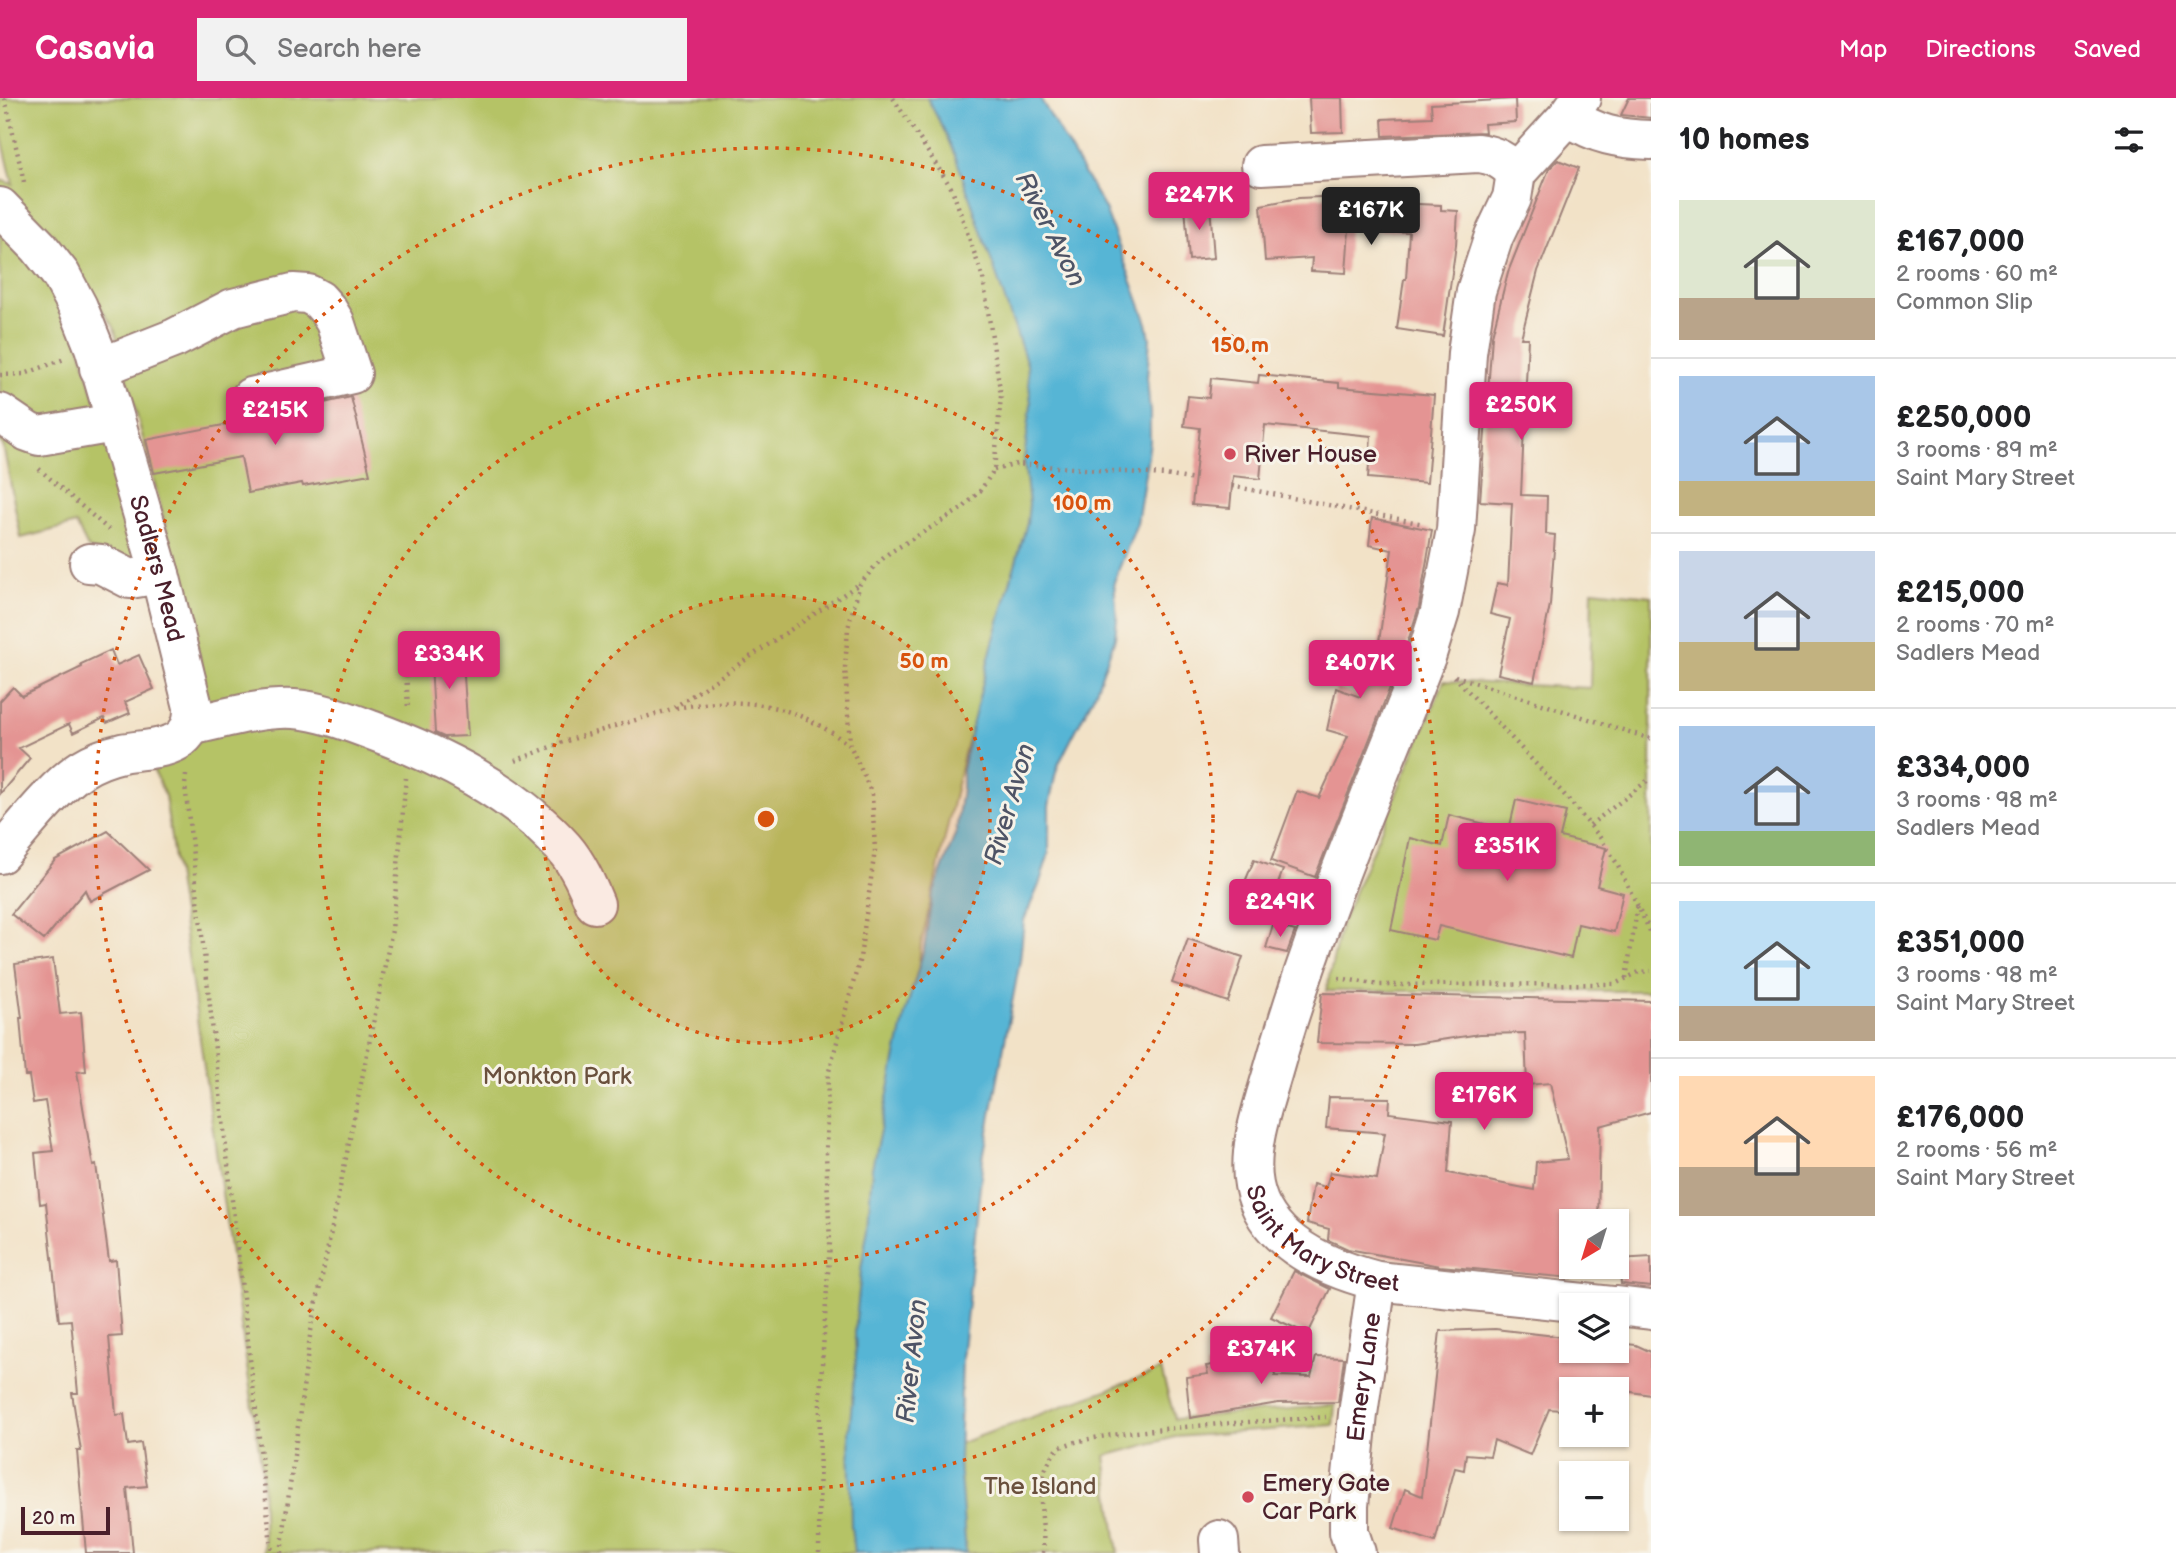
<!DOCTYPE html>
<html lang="en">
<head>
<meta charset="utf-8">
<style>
  body { margin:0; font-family:"Balsamiq Sans",sans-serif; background:#f2f2f2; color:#202124; height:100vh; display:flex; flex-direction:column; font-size:26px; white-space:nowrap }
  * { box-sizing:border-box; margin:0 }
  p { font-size:23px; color:#757577 }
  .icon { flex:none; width:38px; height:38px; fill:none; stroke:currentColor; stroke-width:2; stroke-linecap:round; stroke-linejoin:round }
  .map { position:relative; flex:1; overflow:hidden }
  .side { display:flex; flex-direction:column; background:#fff; width:525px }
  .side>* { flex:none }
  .needle { width:46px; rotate:218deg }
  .buttons { position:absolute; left:1559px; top:1111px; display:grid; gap:14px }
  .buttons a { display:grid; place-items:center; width:70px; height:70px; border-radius:0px; background:#fff; box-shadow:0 2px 5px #0004; font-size:35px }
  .scale { position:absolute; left:21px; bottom:18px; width:89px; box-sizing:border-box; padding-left:7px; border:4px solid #4a1f2b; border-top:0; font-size:19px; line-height:24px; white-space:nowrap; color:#4a1f2b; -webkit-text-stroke:5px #f7f3e8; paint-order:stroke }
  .price { position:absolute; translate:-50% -60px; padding:0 16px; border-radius:7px; background:#db2777; color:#fff; font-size:23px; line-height:46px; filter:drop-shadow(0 2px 4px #0008) }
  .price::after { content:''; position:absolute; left:50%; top:42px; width:21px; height:16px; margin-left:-10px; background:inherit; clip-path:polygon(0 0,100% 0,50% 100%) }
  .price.current { background:#222; color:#fff }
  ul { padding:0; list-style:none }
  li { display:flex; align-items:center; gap:21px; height:175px; padding:0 28px }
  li+li { border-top:2px solid #e0e0e0 }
  li span { display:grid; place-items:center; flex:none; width:196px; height:140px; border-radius:0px; color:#555 }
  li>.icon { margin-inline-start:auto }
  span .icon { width:84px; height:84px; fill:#fffc; stroke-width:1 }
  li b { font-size:30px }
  h2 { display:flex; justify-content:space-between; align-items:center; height:84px; padding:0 28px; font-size:30px }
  header { display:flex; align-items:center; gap:42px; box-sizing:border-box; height:98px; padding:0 35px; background:#db2777; color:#fff }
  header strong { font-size:33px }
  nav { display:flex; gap:38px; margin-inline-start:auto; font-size:24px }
  .search { width:490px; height:63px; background:#f2f2f2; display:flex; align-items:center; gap:18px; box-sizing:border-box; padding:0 24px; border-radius:0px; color:#757577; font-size:26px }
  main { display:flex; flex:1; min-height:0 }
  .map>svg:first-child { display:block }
  .green { fill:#b5c366; stroke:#807148; stroke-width:2 }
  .water { fill:#56b5d5; stroke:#506a80; stroke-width:2 }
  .building { fill:#e49493 }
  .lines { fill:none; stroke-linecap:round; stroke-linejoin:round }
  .minor-casing { stroke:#9e8079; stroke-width:42 }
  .path { stroke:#9e8079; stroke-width:4.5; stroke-dasharray:2 5; stroke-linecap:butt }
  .minor { stroke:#fff; stroke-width:38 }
  .ring { fill:none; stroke:#d8530f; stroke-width:3.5; stroke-dasharray:3.5 7 }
  .poi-dot { fill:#d1495b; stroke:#f7f3e8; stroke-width:2.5 }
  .labels { text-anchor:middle; stroke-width:6; stroke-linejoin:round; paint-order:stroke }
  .poi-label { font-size:24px; fill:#4a1f2b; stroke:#f7f3e8; text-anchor:start }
  .street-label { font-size:24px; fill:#4a1f2b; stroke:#f7f3e8 }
  .park-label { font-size:24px; fill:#6a503d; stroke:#f7f3e8 }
  .water-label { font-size:26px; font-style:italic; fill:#4e5466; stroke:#f7f3e8 }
  .centre { fill:#d8530f; stroke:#f7f3e8; stroke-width:3.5 }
  .ring-label { font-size:21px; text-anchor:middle; font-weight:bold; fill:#d8530f; stroke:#f7f3e8; stroke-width:6; stroke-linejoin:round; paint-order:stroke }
</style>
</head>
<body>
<header>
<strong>Casavia</strong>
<div class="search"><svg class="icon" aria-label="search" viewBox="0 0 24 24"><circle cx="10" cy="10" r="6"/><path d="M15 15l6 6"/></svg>Search here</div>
<nav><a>Map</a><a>Directions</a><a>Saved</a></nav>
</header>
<main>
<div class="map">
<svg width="1651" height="1455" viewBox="0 0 1651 1455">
  <rect width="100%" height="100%" fill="#f7f3e8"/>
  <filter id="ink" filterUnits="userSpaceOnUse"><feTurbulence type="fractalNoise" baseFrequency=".0143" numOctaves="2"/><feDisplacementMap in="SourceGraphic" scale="14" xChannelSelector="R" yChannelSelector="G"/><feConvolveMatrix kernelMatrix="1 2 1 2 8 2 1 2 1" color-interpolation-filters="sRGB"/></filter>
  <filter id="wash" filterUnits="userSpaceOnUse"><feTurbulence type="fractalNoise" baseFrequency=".00686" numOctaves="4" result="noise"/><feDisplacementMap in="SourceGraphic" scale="28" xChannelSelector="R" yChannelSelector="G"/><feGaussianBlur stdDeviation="1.57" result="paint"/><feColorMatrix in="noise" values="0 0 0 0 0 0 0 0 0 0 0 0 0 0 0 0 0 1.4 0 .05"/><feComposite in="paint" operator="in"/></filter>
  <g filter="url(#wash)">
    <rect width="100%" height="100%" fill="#f2e2c7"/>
    <path class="green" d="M0 0H941L1031 231 1040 407 1000 557 964 655 921 846 863 1386 866 1455H264L262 1373 165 698 151 666 205 580 114 229 49 140 144 471 88 450 76 426 21 440 3 347 0 344V82L13 86 0 31Z
      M1592 492 1651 498V893H1326L1341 826 1444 583 1590 590Z
      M1161 1272 1175 1321 1335 1307 1333 1327 1175 1339 1105 1358 1118 1455H957L958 1346Z"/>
    <path class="water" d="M927 0H1040L1105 111 1147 225 1150 240 1147 280 1150 315V344L1137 425 1114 484 1117 521 1115 540 1095 595 1059 665 1055 678 1049 708V755L1039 787 1024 822 1020 862 983 1060 962 1261 959 1363 966 1455H854L851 1428 849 1334 856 1261 855 1234 861 1172 868 1128 872 1070 905 916 924 851 932 799 956 734 962 690V672L971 632 992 548 1027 425 1029 406 1024 362 1031 306 1027 266 956 60 943 30Z"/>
    <g id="blocks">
      <path class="building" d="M1309 0H1342L1343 34 1311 35Z
        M1629 0H1651V20L1621 17Z
        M1515 1 1516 24 1484 26 1485 34 1383 38 1382 21 1432 19 1431 6Z
        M1558 62 1579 70 1538 173 1521 240H1528L1521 397 1547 398 1546 436 1555 437 1550 507 1534 584 1498 576 1510 521 1490 516 1497 485 1508 487 1512 405 1480 403 1492 238 1508 174 1549 71Z
        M1341 98V103L1441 107V112L1458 113 1456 147 1443 238 1397 231 1404 181H1406L1409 134 1349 131 1346 175 1311 173 1312 160 1265 163 1261 107 1299 100Z
        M1210 107 1214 160 1189 162 1185 108Z
        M1259 277 1339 285V289L1434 297 1427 385 1368 380 1371 338 1265 327 1260 381 1233 378 1230 410 1192 407 1200 330 1184 328 1188 298 1209 300 1211 280 1258 285Z
        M351 299 370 376 303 388 302 385 248 395 241 359 154 375 146 342 234 325 231 310 244 320H256Z
        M1372 420 1432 432 1419 509 1406 549 1315 779 1271 763 1297 693 1319 700 1348 638 1327 632 1336 590 1360 599 1372 564 1376 565 1392 452 1369 447Z
        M462 548 468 638 444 639 435 635 430 549Z
        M111 552 117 567 139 557 154 591 125 604 130 615 107 625 104 620 73 635 69 626 19 650 30 660 0 696V603L13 589 22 598 82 569 81 566Z
        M1516 702 1566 714 1560 739 1606 750 1597 788 1623 795 1614 834 1578 826 1571 860 1439 828 1435 842 1391 832 1410 740 1442 748 1449 717 1509 732Z
        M108 733 149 772 90 803 85 792 44 842 11 816 55 762Z
        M1254 762 1283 772 1265 820 1235 808Z
        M1273 827 1295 833 1287 855 1266 850Z
        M1188 841 1243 859 1228 904 1172 885Z
        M53 861 60 916 81 914 86 973 77 974 93 1068 96 1067 109 1163 116 1162 122 1238 109 1239 116 1317 124 1316 128 1347 141 1345 147 1388 127 1390 133 1455H86L77 1353H81L72 1295H78L71 1222 59 1223 46 1105 40 1106 35 1055 53 1053 45 1003 33 1005 29 978H25L20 920H22L15 866Z
        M1322 895 1651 903V1014L1600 1028 1598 1124H1572V1180L1440 1168 1348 1151 1328 1142 1329 1131 1307 1125 1313 1086 1326 1089 1330 1074 1377 1081 1385 1035 1326 1030 1329 999 1390 1000 1389 1015 1452 1023 1448 1075 1534 1092 1536 1064 1568 1061 1550 985 1527 987 1525 935 1480 936 1414 946 1317 945Z
        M1651 1159V1189L1621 1186 1619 1161Z
        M1294 1173 1330 1191 1308 1236 1271 1219Z
        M1495 1231 1572 1240V1253H1617V1245L1636 1247 1651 1254V1297L1593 1288V1292H1572V1313L1549 1311 1530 1357 1494 1342 1490 1358 1466 1356 1464 1372 1455 1370 1435 1444 1393 1430 1405 1391 1422 1398 1440 1233Z
        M1271 1258 1275 1278 1311 1279 1316 1259 1344 1260 1338 1304 1278 1305 1190 1320 1186 1279 1208 1276 1206 1268Z"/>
    </g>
  </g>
  <g filter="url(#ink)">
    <use href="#blocks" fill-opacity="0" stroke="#9e8079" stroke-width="2"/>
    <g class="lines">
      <g class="minor-casing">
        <g id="minor">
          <path d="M1568 18C1596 37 1618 41 1651 42"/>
          <path d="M1261 67 1478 55C1495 57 1505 63 1516 75"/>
          <path id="s1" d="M1516 75 1512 100 1494 138 1476 193 1467 255 1456 432 1440 514 1427 556C1373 694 1313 830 1273 973 1263 1008 1247 1051 1254 1087 1265 1145 1327 1170 1377 1183L1612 1208"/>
          <path d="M1516 75 1568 18 1581 0"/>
          <path id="s2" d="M0 109 39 149 61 177 78 209 94 249 160 476 193 609C194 654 154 649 122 655 109 658 93 664 82 671 54 689 23 730 0 756"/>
          <path d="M99 270 175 240 233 210 293 195 308 196 319 202 327 211 335 224 352 276 251 299"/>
          <path d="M0 315 28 334 39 338 114 325"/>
          <path d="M89 465 101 466 130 481 160 476"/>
          <path d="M190 628C223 621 260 609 294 611 321 613 347 623 371 632 442 658 513 693 564 750 578 766 587 787 595 806"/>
          <path d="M1617 1208 1651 1212"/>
          <path d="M1219 1442 1220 1455"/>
          <path id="s3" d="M1356 1455 1349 1434V1408L1358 1316 1377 1183"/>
        </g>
      </g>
      <path class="path" d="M5 0 24 84
        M0 277 25 276 64 261
        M39 371 109 432
        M994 372 1017 366 1165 377 1195 382
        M1232 388 1424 426
        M405 550 408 612
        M1454 578 1562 694 1599 738 1616 764 1651 835
        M1455 578 1651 641
        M676 610C744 598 793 604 849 647
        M515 663 563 644 672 611 859 486
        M186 677 185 687 272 1455
        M1590 727 1651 680
        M1339 880 1380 887 1615 886 1639 874 1651 873
        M1626 880 1638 806
        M281 1455 310 1238 392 832 406 680
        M819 1455 820 1298 830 1144 826 1056 828 977 860 860 875 752 872 696 850 647 845 569 848 530 860 486 877 466 889 455 963 410 980 393 994 372 1001 298 983 180 952 91 893 0
        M1043 1455C1046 1419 1030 1384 1057 1352 1075 1332 1286 1322 1326 1319"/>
      <use href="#minor" class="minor"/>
    </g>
  </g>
  <circle cx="766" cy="721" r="224" fill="#d8530f" fill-opacity=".12"/>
  <g class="ring">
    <circle cx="766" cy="721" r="224"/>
    <circle cx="766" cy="721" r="447"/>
    <circle cx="766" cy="721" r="671"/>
  </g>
  <g class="poi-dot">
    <circle cx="1230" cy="356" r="7"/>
    <circle cx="1248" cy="1399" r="7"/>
  </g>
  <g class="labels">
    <g class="poi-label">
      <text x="1244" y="364">River House</text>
      <text x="1262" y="1393">Emery Gate<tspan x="1262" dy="28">Car Park</tspan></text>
    </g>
    <g class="street-label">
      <text dy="8" stroke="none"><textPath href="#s2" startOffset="401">Sadlers Mead</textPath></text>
      <text dy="8" stroke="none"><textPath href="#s1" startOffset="1148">Saint Mary Street</textPath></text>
      <text dy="8" stroke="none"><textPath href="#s3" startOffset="178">Emery Lane</textPath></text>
    </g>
    <g class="park-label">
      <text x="557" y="986">Monkton Park</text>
      <text x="1040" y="1396">The Island</text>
    </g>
    <g class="water-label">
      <text transform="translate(1051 131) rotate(63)" y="9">River Avon</text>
      <text transform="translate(1009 706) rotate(-74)" y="9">River Avon</text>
      <text transform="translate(911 1263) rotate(-84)" y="9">River Avon</text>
    </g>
  </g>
  <circle cx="766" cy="721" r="10" class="centre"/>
  <g class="ring-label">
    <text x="1240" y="254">150 m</text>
    <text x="1082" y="412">100 m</text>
    <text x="924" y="570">50 m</text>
  </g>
</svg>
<div class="buttons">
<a><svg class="needle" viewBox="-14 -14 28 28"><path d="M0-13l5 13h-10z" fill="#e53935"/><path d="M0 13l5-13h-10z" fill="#757577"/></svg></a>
<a><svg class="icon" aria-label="layers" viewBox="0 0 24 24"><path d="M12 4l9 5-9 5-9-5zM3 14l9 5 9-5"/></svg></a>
<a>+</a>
<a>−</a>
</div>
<div class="scale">20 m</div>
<b class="price" style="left:1199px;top:134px">£247K</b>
<b class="price current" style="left:1371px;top:149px">£167K</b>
<b class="price" style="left:1521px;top:344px">£250K</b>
<b class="price" style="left:275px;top:349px">£215K</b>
<b class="price" style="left:449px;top:593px">£334K</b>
<b class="price" style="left:1360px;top:602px">£407K</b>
<b class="price" style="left:1507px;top:785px">£351K</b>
<b class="price" style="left:1280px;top:841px">£249K</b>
<b class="price" style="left:1484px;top:1034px">£176K</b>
<b class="price" style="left:1261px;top:1288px">£374K</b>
</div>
<section class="side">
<h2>10 homes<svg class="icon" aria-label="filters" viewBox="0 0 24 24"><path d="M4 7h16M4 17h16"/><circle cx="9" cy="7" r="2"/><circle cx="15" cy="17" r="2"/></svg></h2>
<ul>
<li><span style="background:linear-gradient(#dfe7d0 70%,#b9a48a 0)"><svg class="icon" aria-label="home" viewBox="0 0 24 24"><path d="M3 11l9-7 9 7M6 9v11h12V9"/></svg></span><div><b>£167,000</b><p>2 rooms · 60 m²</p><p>Common Slip</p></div></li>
<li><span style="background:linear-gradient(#a9c7e8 75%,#c2b280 0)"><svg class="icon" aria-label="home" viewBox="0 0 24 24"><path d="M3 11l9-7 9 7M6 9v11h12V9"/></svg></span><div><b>£250,000</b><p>3 rooms · 89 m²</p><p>Saint Mary Street</p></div></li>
<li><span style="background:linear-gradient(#c9d6e8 65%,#c2b280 0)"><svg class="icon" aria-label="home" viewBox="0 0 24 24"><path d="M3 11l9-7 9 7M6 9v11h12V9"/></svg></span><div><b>£215,000</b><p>2 rooms · 70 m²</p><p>Sadlers Mead</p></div></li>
<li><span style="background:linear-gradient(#a9c7e8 75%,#8fb573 0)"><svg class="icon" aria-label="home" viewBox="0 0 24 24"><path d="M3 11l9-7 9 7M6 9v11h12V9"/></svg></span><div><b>£334,000</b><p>3 rooms · 98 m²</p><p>Sadlers Mead</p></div></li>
<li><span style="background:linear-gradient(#bfe0f5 75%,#b9a48a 0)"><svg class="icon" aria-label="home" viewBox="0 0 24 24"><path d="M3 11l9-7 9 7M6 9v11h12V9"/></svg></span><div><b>£351,000</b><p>3 rooms · 98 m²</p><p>Saint Mary Street</p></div></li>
<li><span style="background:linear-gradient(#ffd9b3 65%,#b9a48a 0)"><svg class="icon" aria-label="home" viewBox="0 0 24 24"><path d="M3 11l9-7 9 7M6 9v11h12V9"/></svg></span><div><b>£176,000</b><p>2 rooms · 56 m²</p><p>Saint Mary Street</p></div></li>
</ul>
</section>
</main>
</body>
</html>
